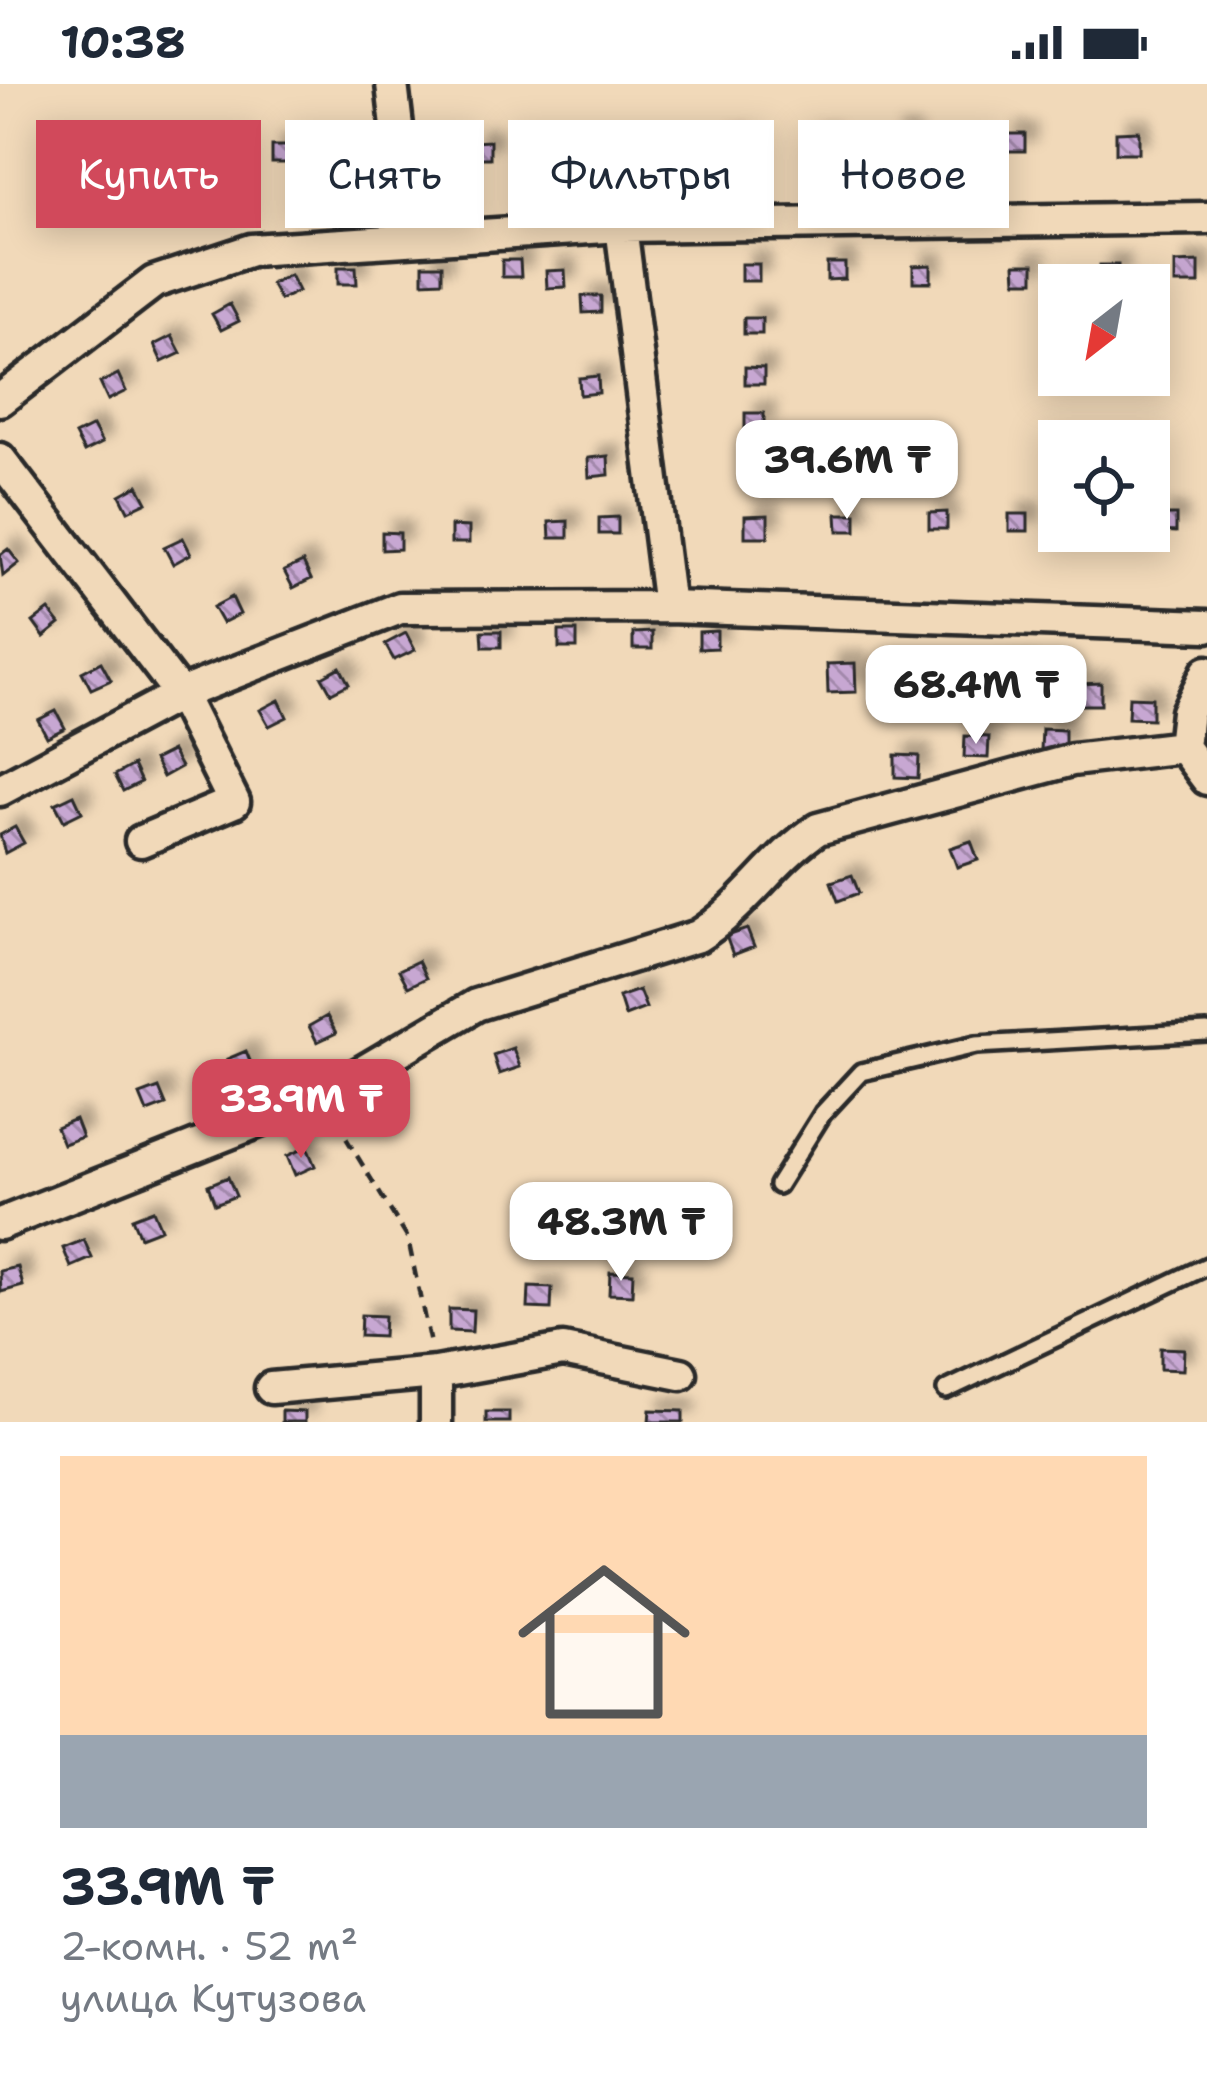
<!DOCTYPE html>
<html lang="ru">
<head>
<meta charset="utf-8">
<style>
  body { margin:0; font-family:"Shantell Sans",sans-serif; background:#f2f2f3; color:#1f2937; height:100vh; display:flex; flex-direction:column; font-size:45px; white-space:nowrap }
  * { box-sizing:border-box; margin:0 }
  p { font-size:39px; color:#747a83 }
  .icon { flex:none; width:66px; height:66px; fill:none; stroke:currentColor; stroke-width:2; stroke-linecap:round; stroke-linejoin:round }
  .map { position:relative; height:1338px; overflow:hidden }
  .side { display:flex; flex-direction:column; background:#fff; flex:1 }
  .side>* { flex:none }
  .top-card { position:absolute; left:36px; top:36px; width:1137px; height:108px; display:flex; gap:24px }
  .needle { width:78px; rotate:211deg }
  .buttons { position:absolute; left:1038px; top:180px; display:grid; gap:24px }
  .buttons a { display:grid; place-items:center; width:132px; height:132px; border-radius:0px; background:#fff; box-shadow:0 6px 30px #0003; font-size:60px }
  .price { position:absolute; translate:-50% -102px; padding:0 27px; border-radius:24px; background:#fff; color:#222; font-size:39px; line-height:78px; filter:drop-shadow(0 3px 6px #0008) }
  .price::after { content:''; position:absolute; left:50%; top:72px; width:36px; height:27px; margin-left:-18px; background:inherit; clip-path:polygon(0 0,100% 0,50% 100%) }
  .price.active { background:#d1495b; color:#fff }
  ul { padding:0; list-style:none }
  li { display:grid; align-content:center; gap:24px; height:636px; padding:0 60px }
  li span { display:grid; place-items:center; height:372px; border-radius:0px; color:#555 }
  li>.icon { margin-inline-start:auto }
  span .icon { width:216px; height:216px; fill:#fffc; stroke-width:1 }
  li b { font-size:51px }
  .tag { padding:0 42px; border-radius:0px; background:#fff; box-shadow:0 6px 30px #0003; font-size:42px; line-height:108px }
  .tag.active { background:#d1495b; color:#fff }
  .status { display:flex; justify-content:space-between; align-items:center; height:84px; padding:0 60px; background:#fff; direction:ltr }
  .status svg { height:33px; fill:currentColor }
  .map>svg:first-child { display:block }
  .building { fill:url(#building-back-hatch); stroke:#2b2b2b; stroke-width:3; filter:url(#shadow) }
  .lines { fill:none; stroke-linecap:round; stroke-linejoin:round }
  .service-casing { stroke:#2b2b2b; stroke-width:24 }
  .minor-casing { stroke:#2b2b2b; stroke-width:39 }
  .path { stroke:#2b2b2b; stroke-width:4.5; stroke-dasharray:12 9; stroke-linecap:butt }
  .service { stroke:#f1d9b9; stroke-width:15 }
  .minor { stroke:#f1d9b9; stroke-width:30 }
</style>
</head>
<body>
<div class="status"><b>10:38</b><svg viewBox="0 0 49 12"><path d="M0 12V9h3v3zM5 12V6h3v6zM10 12V3h3v9zM15 12V0h3v12zM26 1h20v11H26zM47 4h2v5h-2z"/></svg></div>
<div class="map">
<svg width="1207" height="1338" viewBox="0 0 1207 1338">
  <defs>
    <pattern id="building-back-hatch" width="6" height="6" patternUnits="userSpaceOnUse" patternTransform="scale(3)"><rect width="6" height="6" fill="#c7a7d2"/><path d="M-1 5l2 2M0 0l6 6M5-1l2 2" fill="none" stroke="#a288ab"/></pattern>
    <filter id="shadow"><feDropShadow dx="11" dy="-11" stdDeviation="6" flood-color="#0004"/></filter>
  </defs>
  <rect width="100%" height="100%" fill="#f1d9b9"/>
  <filter id="ink" filterUnits="userSpaceOnUse"><feTurbulence type="fractalNoise" baseFrequency=".00833" numOctaves="2"/><feDisplacementMap in="SourceGraphic" scale="24" xChannelSelector="R" yChannelSelector="G"/><feConvolveMatrix kernelMatrix="1 2 1 2 8 2 1 2 1" color-interpolation-filters="sRGB"/></filter>
  <g filter="url(#ink)">
    <path class="building" d="M1139 47V69H1116V48Z
      M1006 50H1025V67H1007Z
      M891 52 910 53V69H891Z
      M809 53H827V70H809Z
      M720 55H738V71L720 72Z
      M490 57V74H472V58Z
      M272 62H290V79H272Z
      M332 68H356V89H333Z
      M502 176H520L521 193H502Z
      M1199 178V200H1175V179Z
      M827 179H845V195L827 196Z
      M741 180H759V197H741Z
      M1015 180H1034V197H1016Z
      M423 181H442V197L423 198Z
      M931 181V198H913V182Z
      M1100 181H1118V198H1100Z
      M338 183H356L357 200H338Z
      M565 186 566 203 547 204 546 187Z
      M290 191 298 207 280 216 271 200Z
      M582 212H601V228L583 229Z
      M230 220 239 237 221 246 212 230Z
      M744 234H762V250H744Z
      M172 252 181 269 162 278 154 261Z
      M745 283 764 284V300H745Z
      M118 290 126 307 108 316 100 299Z
      M598 292 599 309 580 311 579 294Z
      M745 329H764V346H745Z
      M93 342 102 359 84 368 75 351Z
      M608 372 609 391 589 393 588 374Z
      M763 374V391H745V375Z
      M138 401 147 418 128 427 120 411Z
      M947 428V445H929V429Z
      M837 430H856V447H838Z
      M1009 430H1028V447H1009Z
      M768 431V453H745V432Z
      M1158 431H1176V448L1158 447Z
      M618 433V450H599V434Z
      M568 437V454H550L549 438Z
      M451 442 469 443V459H451Z
      M382 448 400 449V465L382 466Z
      M183 454 191 470 173 480 164 463Z
      M8 465 19 479 3 492 0 471Z
      M303 478 311 495 293 504 284 487Z
      M232 513 240 530 222 539 213 523Z
      M49 526 60 540 44 553 33 538Z
      M482 547H501V563H483Z
      M559 547H577V564H559Z
      M717 547V564L699 565V548Z
      M652 548V565H633V549Z
      M406 549 415 566 394 576 385 560Z
      M101 578 111 596 91 605 82 588Z
      M855 579 856 608 828 609 827 580Z
      M340 583 349 600 331 609 322 593Z
      M984 585H1021V625H984Z
      M906 586H934L935 617 907 618Z
      M1101 599V621H1077V600Z
      M1129 613 1152 614V635L1128 634Z
      M279 616 287 633 269 642 260 626Z
      M56 627 65 644 47 653 38 636Z
      M1042 645 1065 646V667L1041 666Z
      M965 652 989 653 988 674 964 673Z
      M172 667 181 683 163 693 154 676Z
      M895 671 919 672 918 694 895 693Z
      M133 681 141 698 123 707 115 691Z
      M74 711 82 728 64 737 55 720Z
      M15 743 24 759 5 769 0 751Z
      M971 757 978 776 957 783 950 764Z
      M852 791 859 809 838 817 831 798Z
      M747 845 754 863 733 871 726 852Z
      M418 877 426 894 408 903 399 886Z
      M639 906 646 924 625 932 619 913Z
      M327 932 336 949 317 958 309 942Z
      M513 964 520 983 499 990 493 971Z
      M246 967 253 984 234 992 227 975Z
      M159 1004 166 1021 147 1028 140 1011Z
      M75 1035 82 1053 63 1060 56 1043Z
      M307 1063 315 1082 295 1091 287 1072Z
      M228 1093 236 1112 215 1120 208 1101Z
      M153 1126 161 1145 140 1153 132 1134Z
      M84 1156 92 1174 71 1183 63 1164Z
      M18 1183 23 1202 1 1208 0 1187Z
      M610 1188 633 1189 632 1211 609 1210Z
      M529 1203 552 1204 551 1225 528 1224Z
      M449 1225 473 1226 472 1248 449 1247Z
      M361 1231 384 1232 383 1253 360 1252Z
      M1160 1264 1184 1265 1183 1286 1160 1285Z
      M650 1326 683 1327V1338H649Z
      M282 1327 305 1328V1338H282Z
      M486 1328H509V1338H486Z"/>
    <g class="lines">
      <g class="service-casing">
        <path id="service" d="M778 1101 823 1029 861 988 976 961 1207 948
          M946 1306 1207 1182"/>
      </g>
      <g class="minor-casing">
        <path id="minor" d="M392 0 410 154
          M621 142 669 523
          M0 316 154 198 251 166 621 142 1207 134
          M0 375 180 610 234 718 141 757
          M1207 588 1187 628 1183 663 1207 695
          M0 706 180 610 400 524 669 523 1207 542
          M0 1140 320 1013 476 921 698 852C745 823 772 775 818 745L1072 676 1183 663
          M436 1289V1338
          M271 1304 436 1289 563 1266 681 1290"/>
      </g>
      <path class="path" d="M335 1036 408 1155 430 1260"/>
      <use href="#service" class="service"/>
      <use href="#minor" class="minor"/>
    </g>
  </g>
</svg>
<div class="buttons">
<a><svg class="needle" viewBox="-14 -14 28 28"><path d="M0-13l5 13h-10z" fill="#e53935"/><path d="M0 13l5-13h-10z" fill="#747a83"/></svg></a>
<a><svg class="icon" aria-label="locate" viewBox="0 0 24 24"><circle cx="12" cy="12" r="6"/><path d="M12 2v4M12 18v4M2 12h4M18 12h4"/></svg></a>
</div>
<b class="price" style="left:847px;top:438px">39.6M ₸</b>
<b class="price" style="left:976px;top:663px">68.4M ₸</b>
<b class="price active" style="left:301px;top:1077px">33.9M ₸</b>
<b class="price" style="left:621px;top:1200px">48.3M ₸</b>
<div class="top-card">
<a class="tag active">Купить</a>
<a class="tag">Снять</a>
<a class="tag">Фильтры</a>
<a class="tag">Новое</a>
</div>
</div>
<section class="side">
<ul>
<li><span style="background:linear-gradient(#ffd9b3 75%,#9aa5b1 0)"><svg class="icon" aria-label="home" viewBox="0 0 24 24"><path d="M3 11l9-7 9 7M6 9v11h12V9"/></svg></span><div><b>33.9M ₸</b><p>2-комн. · 52 m²</p><p>улица Кутузова</p></div></li>
</ul>
</section>
</body>
</html>
